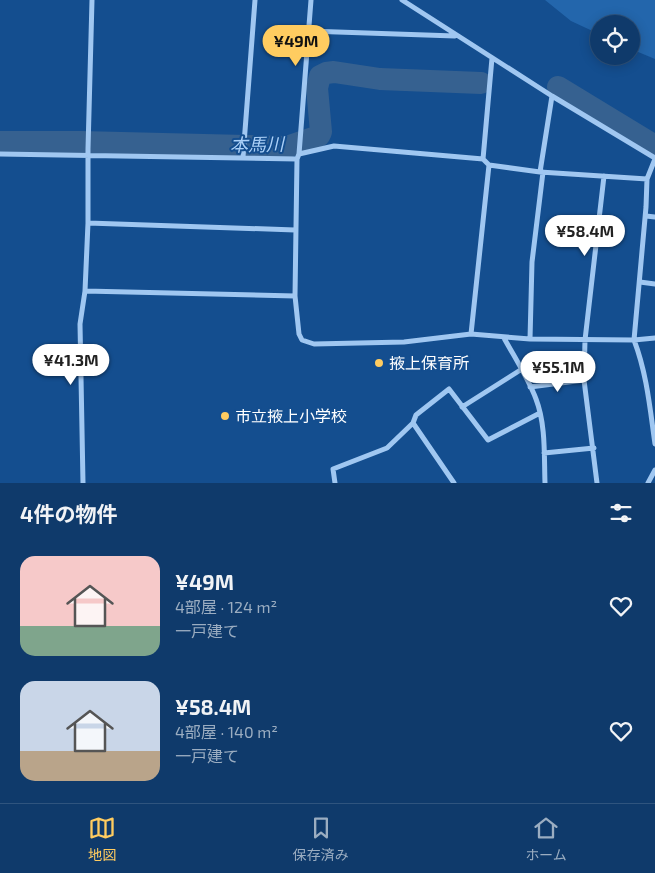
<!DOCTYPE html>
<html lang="ja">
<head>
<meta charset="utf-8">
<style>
  body { margin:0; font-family:"Exo 2","Noto Sans JP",sans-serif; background:#1d4573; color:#f1f3f6; height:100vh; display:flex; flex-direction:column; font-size:19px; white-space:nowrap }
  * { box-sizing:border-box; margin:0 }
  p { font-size:16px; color:#9badc1 }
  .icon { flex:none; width:28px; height:28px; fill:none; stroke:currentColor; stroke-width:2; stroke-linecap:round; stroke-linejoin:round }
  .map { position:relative; height:483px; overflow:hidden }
  .drawer { display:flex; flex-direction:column; background:#0f3a6b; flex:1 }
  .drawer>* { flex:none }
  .fabs { position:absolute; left:590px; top:15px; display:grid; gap:10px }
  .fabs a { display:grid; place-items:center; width:50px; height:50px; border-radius:50%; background:#0f3a6b; box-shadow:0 2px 12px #0003,0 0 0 1px #2f547e; font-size:25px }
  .price { position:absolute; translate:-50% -42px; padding:0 11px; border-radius:18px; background:#fff; color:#222; font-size:16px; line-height:32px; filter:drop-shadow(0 1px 2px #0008) }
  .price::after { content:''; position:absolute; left:50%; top:30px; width:15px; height:11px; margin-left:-8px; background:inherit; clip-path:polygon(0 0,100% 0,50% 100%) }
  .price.current { background:#ffcc60; color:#111 }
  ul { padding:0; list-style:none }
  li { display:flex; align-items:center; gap:15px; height:125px; padding:0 20px }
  li span { display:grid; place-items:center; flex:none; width:140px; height:100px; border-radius:15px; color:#555 }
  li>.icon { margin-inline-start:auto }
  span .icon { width:60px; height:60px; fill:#fffc; stroke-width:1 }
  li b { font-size:21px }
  h2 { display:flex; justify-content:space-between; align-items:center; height:60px; padding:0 20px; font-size:21px }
  .tab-bar { display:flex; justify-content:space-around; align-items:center; height:70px; border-top:1px solid #2f547e; background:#0f3a6b; font-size:14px; color:#9badc1 }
  .tab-bar a { display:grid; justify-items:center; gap:2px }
  .tab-bar .current { color:#ffcc60 }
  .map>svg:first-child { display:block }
  .green { fill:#2366ac }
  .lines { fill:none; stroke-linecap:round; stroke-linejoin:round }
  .river { stroke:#366190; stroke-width:22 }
  .minor { stroke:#a0c7f1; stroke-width:5 }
  .poi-dot { fill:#ffcc60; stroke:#144e8f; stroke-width:2 }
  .labels { text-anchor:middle; stroke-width:4; stroke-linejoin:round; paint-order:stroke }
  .poi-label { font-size:16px; fill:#fff; stroke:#144e8f; text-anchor:start }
  .water-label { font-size:18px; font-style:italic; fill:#acd1f8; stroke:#144e8f }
</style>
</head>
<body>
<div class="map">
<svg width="655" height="483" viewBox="0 0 655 483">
  <rect width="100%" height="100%" fill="#144e8f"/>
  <path class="green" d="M545 0H655V59L631 49V24H599V34L571 21Z"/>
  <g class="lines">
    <path class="river" d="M558 87 655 146
      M0 142H81L287 147 319 136 321 132 317 88 320 76 326 73 334 72 380 79 481 83"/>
    <path class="minor" d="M402 0 552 96 655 158
      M308 31 455 36
      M0 154 297 159
      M299 154 334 146 483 159 489 165 540 172 647 179 646 207 634 340 530 339 471 334 404 342 314 344 302 340 299 334 295 296 297 159 299 154 311 0
      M243 157 255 0
      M483 159 492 58
      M540 172 552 96
      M647 179 655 159
      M646 216 655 217
      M88 223 295 230
      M640 282 655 284
      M85 291 295 296
      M471 334 489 165
      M504 338C515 358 528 378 536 399 546 425 544 456 545 483
      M655 338 634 340C647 374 650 409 655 444
      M530 339 532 262 543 172
      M530 387 584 380
      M462 407 522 369
      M413 423 454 483
      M544 453 594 448
      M83 483 80 324 85 291 88 223V149L92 0
      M335 483 333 469 387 448 413 423 416 415 449 389 488 440 540 413
      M597 483 584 380 585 340 604 176
      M648 483 655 470"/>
  </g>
  <g class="poi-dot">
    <circle cx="379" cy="363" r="5"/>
    <circle cx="225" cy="416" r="5"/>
  </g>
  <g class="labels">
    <g class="poi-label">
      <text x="389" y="369">掖上保育所</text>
      <text x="235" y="422">市立掖上小学校</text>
    </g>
    <g class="water-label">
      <text transform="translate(257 145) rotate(-1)" y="6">本馬川</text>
    </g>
  </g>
</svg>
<div class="fabs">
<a><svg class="icon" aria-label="locate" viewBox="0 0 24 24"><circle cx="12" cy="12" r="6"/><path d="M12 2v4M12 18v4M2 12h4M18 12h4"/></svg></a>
</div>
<b class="price current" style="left:296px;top:67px">¥49M</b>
<b class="price" style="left:585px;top:257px">¥58.4M</b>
<b class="price" style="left:71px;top:386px">¥41.3M</b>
<b class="price" style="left:558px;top:393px">¥55.1M</b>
</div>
<section class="drawer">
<h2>4件の物件<svg class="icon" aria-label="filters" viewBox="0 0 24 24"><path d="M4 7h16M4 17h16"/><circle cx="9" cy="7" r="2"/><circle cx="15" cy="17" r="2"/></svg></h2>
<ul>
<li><span style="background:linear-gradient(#f6c9c9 70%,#7fa58c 0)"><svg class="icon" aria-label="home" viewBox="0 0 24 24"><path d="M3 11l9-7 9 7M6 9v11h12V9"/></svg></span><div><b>¥49M</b><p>4部屋 · 124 m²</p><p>一戸建て</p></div><svg class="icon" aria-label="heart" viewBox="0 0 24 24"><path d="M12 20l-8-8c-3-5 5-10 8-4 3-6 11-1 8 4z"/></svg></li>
<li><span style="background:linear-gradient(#c9d6e8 70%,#b9a48a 0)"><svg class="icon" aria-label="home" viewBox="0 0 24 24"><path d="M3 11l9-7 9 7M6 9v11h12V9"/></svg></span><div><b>¥58.4M</b><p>4部屋 · 140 m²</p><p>一戸建て</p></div><svg class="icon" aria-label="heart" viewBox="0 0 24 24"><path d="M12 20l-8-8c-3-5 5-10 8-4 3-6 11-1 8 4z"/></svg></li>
</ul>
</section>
<nav class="tab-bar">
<a class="current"><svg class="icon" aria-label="map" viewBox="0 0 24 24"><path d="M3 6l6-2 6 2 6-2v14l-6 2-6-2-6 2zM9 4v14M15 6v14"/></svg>地図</a>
<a><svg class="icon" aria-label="saved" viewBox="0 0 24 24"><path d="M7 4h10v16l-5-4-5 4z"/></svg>保存済み</a>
<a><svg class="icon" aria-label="home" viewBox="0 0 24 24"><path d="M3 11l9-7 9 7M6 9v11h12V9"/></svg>ホーム</a>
</nav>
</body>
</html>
